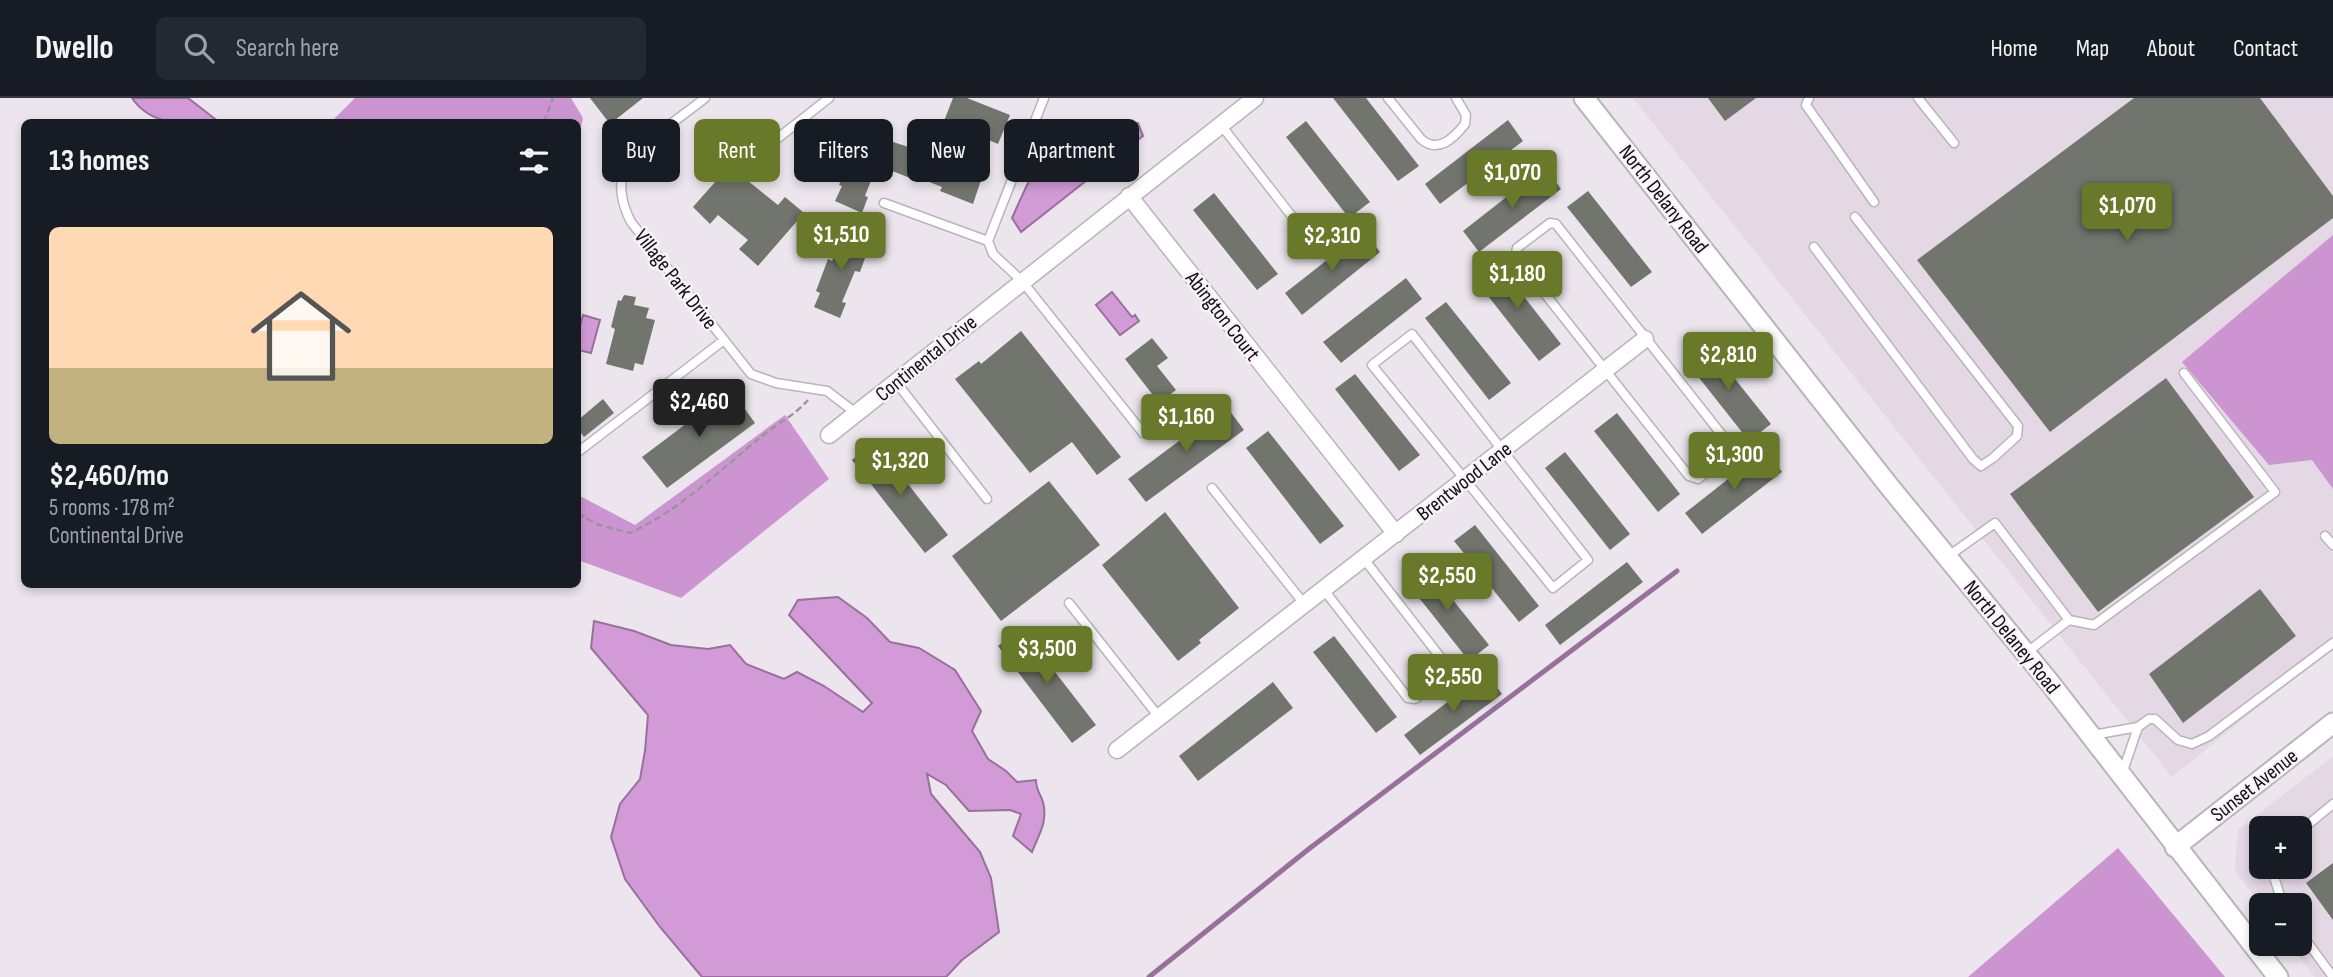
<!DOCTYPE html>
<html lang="en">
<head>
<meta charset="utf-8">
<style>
  body { margin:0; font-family:"Sofia Sans Condensed",sans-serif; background:#242831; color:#f1f3f6; height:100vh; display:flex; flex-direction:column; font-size:26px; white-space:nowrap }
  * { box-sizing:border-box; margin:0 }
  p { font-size:23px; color:#9ea1a6 }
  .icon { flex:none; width:38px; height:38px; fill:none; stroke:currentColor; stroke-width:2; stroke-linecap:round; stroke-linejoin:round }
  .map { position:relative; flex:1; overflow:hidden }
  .drawer { position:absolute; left:21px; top:21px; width:560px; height:469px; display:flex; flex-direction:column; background:#171b24; border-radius:10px; box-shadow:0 4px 10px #0003 }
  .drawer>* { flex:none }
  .hud { position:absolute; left:602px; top:21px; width:665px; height:63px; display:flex; gap:14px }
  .tools { position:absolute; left:2249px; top:718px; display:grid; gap:14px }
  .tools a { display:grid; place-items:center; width:63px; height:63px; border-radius:10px; background:#171b24; box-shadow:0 4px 10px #0003; font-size:35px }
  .price { position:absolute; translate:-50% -60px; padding:0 16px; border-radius:7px; background:#687a29; color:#fff; font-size:23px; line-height:46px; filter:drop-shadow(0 2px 4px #0008) }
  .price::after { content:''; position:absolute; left:50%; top:42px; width:21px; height:16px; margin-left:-10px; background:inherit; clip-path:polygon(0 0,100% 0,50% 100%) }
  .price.current { background:#222; color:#fff }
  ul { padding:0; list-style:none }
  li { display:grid; align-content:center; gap:14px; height:371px; padding:0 28px }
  li span { display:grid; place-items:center; height:217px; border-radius:10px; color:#555 }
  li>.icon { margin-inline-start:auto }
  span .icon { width:126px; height:126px; fill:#fffc; stroke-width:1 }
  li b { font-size:30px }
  h2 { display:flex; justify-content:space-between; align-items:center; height:84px; padding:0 28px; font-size:30px }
  .chip { padding:0 24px; border-radius:10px; background:#171b24; box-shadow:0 4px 10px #0003; font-size:24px; line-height:63px }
  .chip.current { background:#687a29; color:#fff }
  header { display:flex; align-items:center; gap:42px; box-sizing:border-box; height:98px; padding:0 35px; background:#171b24; border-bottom:2px solid #363941 }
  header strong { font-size:33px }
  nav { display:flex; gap:38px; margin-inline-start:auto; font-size:24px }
  .search { width:490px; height:63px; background:#242831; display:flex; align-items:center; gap:18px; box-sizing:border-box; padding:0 24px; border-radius:10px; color:#9ea1a6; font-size:26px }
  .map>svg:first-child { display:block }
  .built { fill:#e4d8e5; fill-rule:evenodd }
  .forest { fill:#cc95d1 }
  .water { fill:#d29bd7; stroke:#98709b; stroke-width:2 }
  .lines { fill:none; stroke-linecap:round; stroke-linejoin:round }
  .stream { stroke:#98709b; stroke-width:5 }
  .building { fill:#72756d }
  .service-casing { stroke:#bab3bb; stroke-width:11 }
  .minor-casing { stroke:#bab3bb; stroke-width:19 }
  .tertiary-casing { stroke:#bab3bb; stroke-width:23 }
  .path { stroke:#9a959b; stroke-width:2.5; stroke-dasharray:7 3.5; stroke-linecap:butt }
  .service { stroke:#fff; stroke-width:8 }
  .minor { stroke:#fff; stroke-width:16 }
  .tertiary { stroke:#fff; stroke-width:19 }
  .labels { text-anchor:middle; stroke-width:5; stroke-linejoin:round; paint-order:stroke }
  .street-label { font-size:21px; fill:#0f0d0f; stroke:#f9f2fa }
</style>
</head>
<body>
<header>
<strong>Dwello</strong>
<div class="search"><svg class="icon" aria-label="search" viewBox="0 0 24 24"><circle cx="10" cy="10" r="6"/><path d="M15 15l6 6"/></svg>Search here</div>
<nav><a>Home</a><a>Map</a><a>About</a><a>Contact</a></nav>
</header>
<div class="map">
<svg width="2333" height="879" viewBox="0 0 2333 879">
  <rect width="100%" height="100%" fill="#ece5ed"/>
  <path class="built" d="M1633 0H2333V549L2172 679Z
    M2333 658V879H2315L2289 845H2300V807H2261L2235 773 2238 732ZM2261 730H2300V768H2261Z"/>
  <path class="forest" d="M355 0H571L583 20 578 41V24H331Z
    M2333 137V391L2312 362 2269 367 2182 264Z
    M785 317 829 381 681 500 578 462V397L635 427Z
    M2118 750 2225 879H1968Z"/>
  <path class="water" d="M132 0H188L219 24C187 25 152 30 132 0Z
    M1138 25 1143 38 1021 134 1012 120C1023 96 1045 43 1066 28Z
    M1112 194 1132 219 1135 217 1139 223 1120 237 1096 207Z
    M583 217 600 222 591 255 578 252V236Z
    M838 499 867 520 890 544 919 550 955 572 981 613 972 633 988 661 1006 673 1017 684 1036 682C1036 692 1040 695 1043 704 1048 724 1039 736 1032 754L1013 738 1021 716 1010 712 969 713 946 687 927 676 931 696 980 754 991 780 999 834 962 862 946 879H702L660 829 625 781 611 739 620 706 640 681 645 653 648 617 591 550 594 523 634 533 671 547 708 551 730 547 746 566 784 581 797 574 824 588 863 614 872 605 789 517 798 502Z"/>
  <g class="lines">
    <path class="stream" d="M1149 879 1310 750 1677 473"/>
  </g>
  <path class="building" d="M590 0H643L610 26Z
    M953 0H967L1010 17 998 46 944 23Z
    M1333 0H1366L1419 68 1398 83Z
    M1708 0H1756L1725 23Z
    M2134 0H2260L2333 98V120L2050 334 1917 162Z
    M1508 22 1523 43 1440 106 1425 86Z
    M1306 23 1370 104 1349 120 1286 39Z
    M868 27 893 36 890 43 921 53 922 50 953 62 951 67 982 79 973 106 940 93 942 89 911 77 910 80 877 67 865 98 868 99 862 115 835 103 842 88 839 87 851 57 856 58Z
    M738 58 757 73 748 83 778 107 785 99 804 115 758 168 739 151 748 142 718 117 710 126 693 109Z
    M1545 69 1561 91 1479 154 1463 133Z
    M1588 93 1652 174 1631 189 1567 109Z
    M1214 95 1278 176 1257 192 1193 112Z
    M845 131 872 141 860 174 855 173 842 204 846 205 840 220 814 209 820 195 816 193 828 161 832 163Z
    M1364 133 1380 154 1302 217 1285 195Z
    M1496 163 1561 246 1539 263 1474 180Z
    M1406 180 1422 201 1341 265 1323 244Z
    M624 197 636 199 634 207 649 210 646 220 655 222 643 267 635 265 633 273 606 266 615 231 611 229 618 202 621 203Z
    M1446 204 1511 285 1489 302 1425 220Z
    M1021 233 1121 359 1097 377 1072 344 1030 375 955 281 979 263 981 266Z
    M1152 240 1168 260 1157 268 1176 292 1159 305 1125 261Z
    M1707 246 1771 326 1749 343 1685 262Z
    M1355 276 1420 357 1399 373 1335 291Z
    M2166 280 2254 399 2098 514 2010 396Z
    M731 292 755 325 667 390 642 359Z
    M603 301 614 315 584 339 578 331V322Z
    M1226 308 1244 332 1146 404 1128 381Z
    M1617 315 1680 396 1658 414 1594 333Z
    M1268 333 1344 428 1320 446 1246 350Z
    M875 344 948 437 925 455 852 362Z
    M1765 352 1782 374 1702 436 1685 415Z
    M1565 354 1630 436 1610 452 1545 370Z
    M1049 383 1100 447 1001 523 952 458Z
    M1165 414 1239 510 1199 542 1201 545 1178 563 1102 467Z
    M1475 427 1539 508 1519 524 1454 443Z
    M1627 464 1643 484 1560 547 1545 527Z
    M1425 467 1489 547 1469 563 1405 482Z
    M2260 491 2296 538 2183 625 2149 576Z
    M1021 530 1096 627 1072 645 998 548Z
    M1334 538 1397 619 1376 635 1313 554Z
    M1486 575 1502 596 1420 657 1404 637Z
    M1273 584 1293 610 1198 683 1179 658Z
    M2333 765V822L2306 785Z"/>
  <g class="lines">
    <g class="service-casing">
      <path id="service" d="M705 0C688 14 635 50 626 67 617 85 622 107 631 124L751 276 776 285 827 293 856 315
        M1044 0 988 143 993 156 1022 183 1143 335
        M1388 0 1421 41C1438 56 1454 40 1465 26L1466 17 1456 0
        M1809 0 1806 7 1874 104
        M1918 0 1954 45
        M1221 27 1318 152
        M760 60 773 44 829 0
        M884 105 988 143
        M1550 125 1556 126 1729 346 1730 356 1698 381 1689 378 1515 158 1517 150Z
        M1814 149 1973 361 1981 368 1993 360 2017 338 2018 328 1855 119
        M1412 236 1588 462 1553 490 1372 267Z
        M896 284 987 401
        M578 354 724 242
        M1212 390 1305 507
        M2325 438 2333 447
        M1947 459 1995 425 2069 522 2026 555
        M1324 492 1408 600 1415 601 1447 577 1448 569 1364 461
        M1069 505 1159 619
        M2069 522 2094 527 2275 394 2184 275
        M2093 637 2138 629 2149 621H2155L2178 642 2192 646 2209 638 2333 545
        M2122 676 2138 629
        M2300 733 2333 706
        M2275 768V782L2283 807
        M2300 834 2333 879"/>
    </g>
    <g class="minor-casing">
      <path id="minor" d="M1129 98 1396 436
        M829 337 1255 0
        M1117 652 1645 241"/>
    </g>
    <g class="tertiary-casing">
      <path id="tertiary" d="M1584 0 1889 388 2050 585 2278 879
        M2175 749 2333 625"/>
    </g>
    <path class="path" d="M544 24 553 0
      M578 415 596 426 630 435C680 412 719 373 761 339 777 326 795 317 808 302"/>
    <use href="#service" class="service"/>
    <use href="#minor" class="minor"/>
    <use href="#tertiary" class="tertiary"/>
  </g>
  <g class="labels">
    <g class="street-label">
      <text transform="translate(1664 101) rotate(52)" y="7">North Delany Road</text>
      <text transform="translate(676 181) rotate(52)" y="7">Village Park Drive</text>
      <text transform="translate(1223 218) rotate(52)" y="7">Abington Court</text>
      <text transform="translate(926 260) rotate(-39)" y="7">Continental Drive</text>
      <text transform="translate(1464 383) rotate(-38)" y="7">Brentwood Lane</text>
      <text transform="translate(2012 539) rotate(51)" y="7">North Delaney Road</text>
      <text transform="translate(2254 687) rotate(-38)" y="7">Sunset Avenue</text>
    </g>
  </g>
</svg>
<div class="tools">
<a>+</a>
<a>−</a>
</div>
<b class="price" style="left:1512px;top:112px">$1,070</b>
<b class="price" style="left:2127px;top:145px">$1,070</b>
<b class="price" style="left:841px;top:174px">$1,510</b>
<b class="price" style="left:1332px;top:175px">$2,310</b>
<b class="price" style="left:1517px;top:213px">$1,180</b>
<b class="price" style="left:1728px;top:294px">$2,810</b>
<b class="price current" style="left:699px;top:341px">$2,460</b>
<b class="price" style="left:1186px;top:356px">$1,160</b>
<b class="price" style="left:1734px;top:394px">$1,300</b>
<b class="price" style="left:900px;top:400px">$1,320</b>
<b class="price" style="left:1447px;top:515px">$2,550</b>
<b class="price" style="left:1047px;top:588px">$3,500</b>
<b class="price" style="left:1453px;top:616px">$2,550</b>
<div class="hud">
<a class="chip">Buy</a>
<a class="chip current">Rent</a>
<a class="chip">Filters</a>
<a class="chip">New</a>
<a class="chip">Apartment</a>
</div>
<section class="drawer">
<h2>13 homes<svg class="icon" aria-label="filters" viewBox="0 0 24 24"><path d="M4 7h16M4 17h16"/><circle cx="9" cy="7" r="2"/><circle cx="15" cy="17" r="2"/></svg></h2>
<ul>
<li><span style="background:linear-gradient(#ffd9b3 65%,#c2b280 0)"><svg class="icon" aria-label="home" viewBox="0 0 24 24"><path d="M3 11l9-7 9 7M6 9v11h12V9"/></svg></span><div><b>$2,460/mo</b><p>5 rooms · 178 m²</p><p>Continental Drive</p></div></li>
</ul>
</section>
</div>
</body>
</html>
